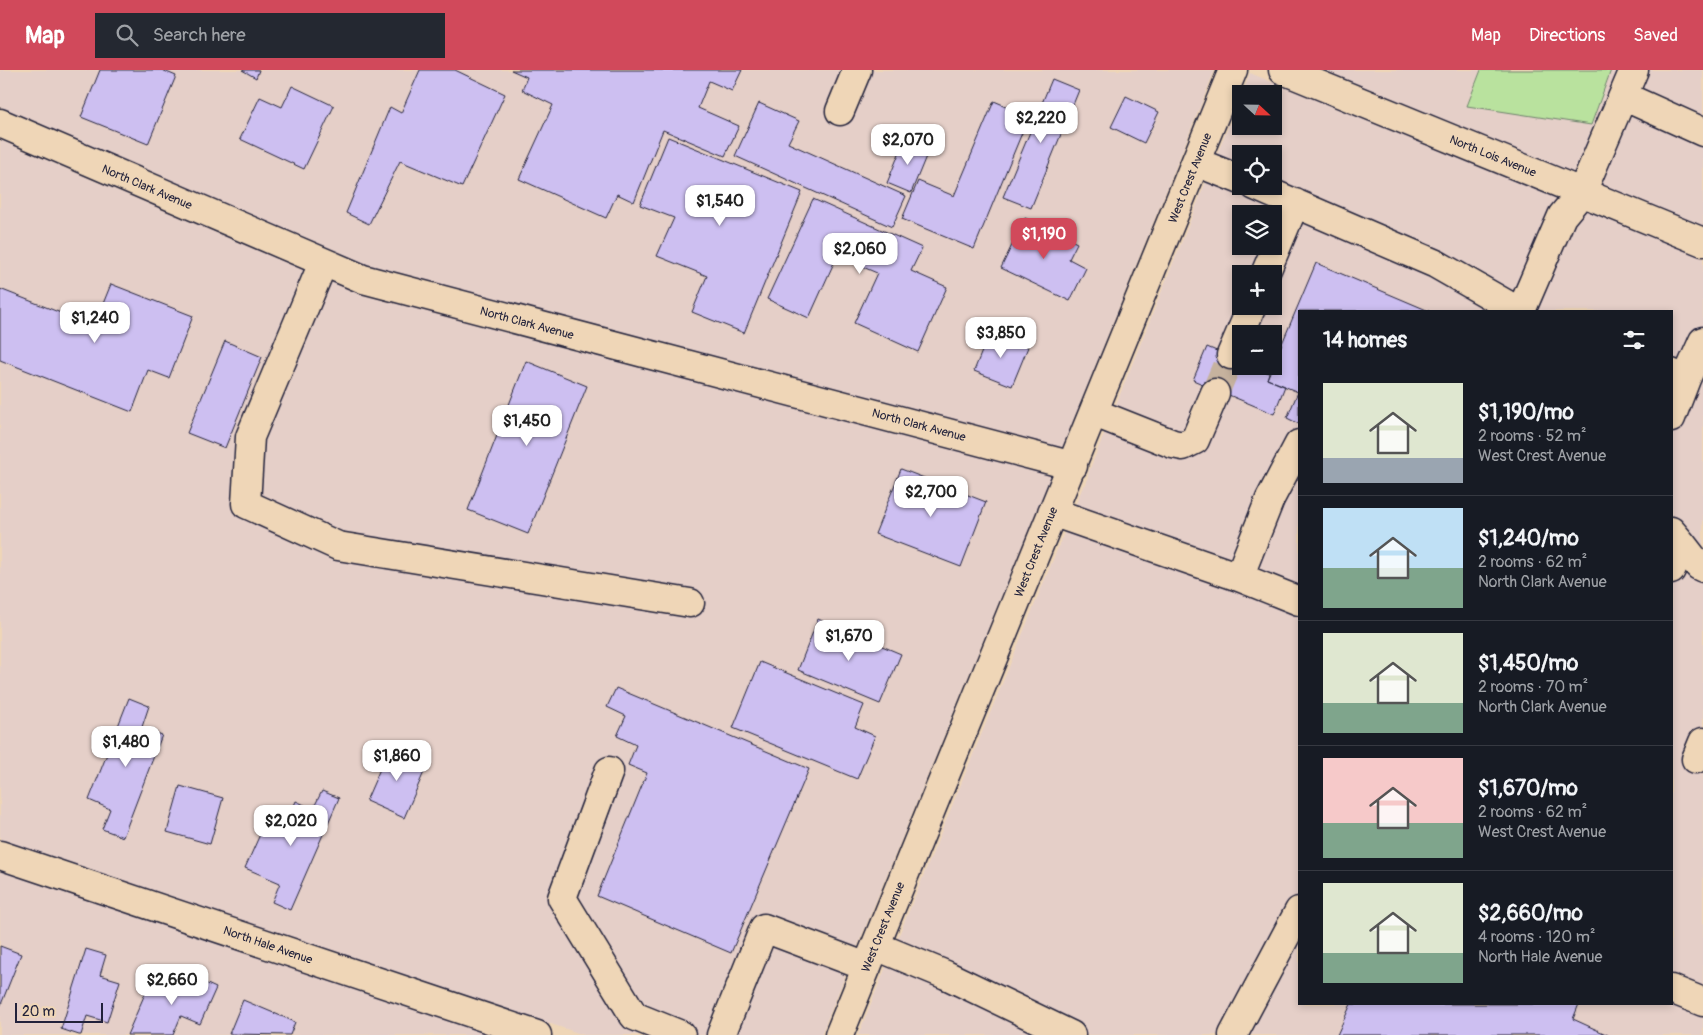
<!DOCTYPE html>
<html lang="en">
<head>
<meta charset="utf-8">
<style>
  body { margin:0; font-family:Pangolin,sans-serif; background:#242831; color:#f1f3f6; height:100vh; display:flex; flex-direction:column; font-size:19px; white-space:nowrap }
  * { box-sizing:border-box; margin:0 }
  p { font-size:16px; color:#9ea1a6 }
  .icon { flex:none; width:28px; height:28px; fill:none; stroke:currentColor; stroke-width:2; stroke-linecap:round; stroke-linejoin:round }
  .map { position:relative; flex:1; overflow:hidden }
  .sheet { position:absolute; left:1298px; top:240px; width:375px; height:695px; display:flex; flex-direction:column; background:#171b24; border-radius:0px; box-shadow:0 2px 8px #0003 }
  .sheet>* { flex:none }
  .needle { width:32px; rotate:112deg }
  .buttons { position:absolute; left:1232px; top:15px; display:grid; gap:10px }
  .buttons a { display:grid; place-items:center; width:50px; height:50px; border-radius:0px; background:#171b24; box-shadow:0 2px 8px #0003; font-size:25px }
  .scale { position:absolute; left:15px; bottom:12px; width:88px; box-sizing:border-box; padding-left:5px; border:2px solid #22223b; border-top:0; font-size:14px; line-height:18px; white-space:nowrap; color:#22223b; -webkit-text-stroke:4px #efd6b7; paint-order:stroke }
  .price { position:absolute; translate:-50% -42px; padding:0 11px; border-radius:10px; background:#fff; color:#222; font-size:16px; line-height:32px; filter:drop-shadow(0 1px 2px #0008) }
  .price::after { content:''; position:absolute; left:50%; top:30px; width:15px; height:11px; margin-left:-8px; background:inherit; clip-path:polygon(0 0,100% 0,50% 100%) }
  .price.current { background:#d1495b; color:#fff }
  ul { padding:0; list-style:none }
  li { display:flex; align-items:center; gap:15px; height:125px; padding:0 25px }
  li+li { border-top:1px solid #363941 }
  li span { display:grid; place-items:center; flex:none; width:140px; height:100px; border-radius:0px; color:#555 }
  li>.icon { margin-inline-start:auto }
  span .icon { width:60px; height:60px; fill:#fffc; stroke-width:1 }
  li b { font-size:21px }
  h2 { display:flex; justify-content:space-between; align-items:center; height:60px; padding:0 25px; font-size:21px }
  header { display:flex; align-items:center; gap:30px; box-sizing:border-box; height:70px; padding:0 25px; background:#d1495b; color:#fff }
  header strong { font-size:24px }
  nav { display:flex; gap:28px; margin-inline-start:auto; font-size:18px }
  .search { width:350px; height:45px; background:#242831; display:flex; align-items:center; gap:12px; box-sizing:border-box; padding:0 18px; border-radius:0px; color:#9ea1a6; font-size:19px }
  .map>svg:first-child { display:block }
  .built { fill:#e5cfc8; fill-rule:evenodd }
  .green { fill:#b9e29e; stroke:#6e826c }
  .building { fill:#cdbff1; stroke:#22223b }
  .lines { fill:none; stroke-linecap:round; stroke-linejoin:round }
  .minor-tunnel { stroke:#c6b29e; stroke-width:28; stroke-dasharray:28 14; stroke-linecap:butt }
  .minor-casing { stroke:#22223b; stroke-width:31 }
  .minor { stroke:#efd6b7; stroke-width:28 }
  .labels { text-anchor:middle; stroke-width:4; stroke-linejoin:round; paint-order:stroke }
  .street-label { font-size:12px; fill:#22223b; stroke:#efd6b7 }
</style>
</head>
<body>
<header>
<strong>Map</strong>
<div class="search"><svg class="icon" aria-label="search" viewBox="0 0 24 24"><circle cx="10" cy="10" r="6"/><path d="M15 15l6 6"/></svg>Search here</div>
<nav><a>Map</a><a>Directions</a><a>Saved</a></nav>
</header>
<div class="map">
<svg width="1703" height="965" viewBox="0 0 1703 965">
  <rect width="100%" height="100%" fill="#efd6b7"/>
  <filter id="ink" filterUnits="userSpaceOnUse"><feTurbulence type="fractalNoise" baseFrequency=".02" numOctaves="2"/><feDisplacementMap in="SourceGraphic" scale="10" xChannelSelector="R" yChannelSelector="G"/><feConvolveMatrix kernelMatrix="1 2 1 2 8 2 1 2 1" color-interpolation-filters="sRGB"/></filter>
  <g filter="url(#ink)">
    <path class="built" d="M0 0H1215L1062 378 368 195 0 37Z
      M1323 0H1481L1467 35 1591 55 1611 0H1703V156Z
      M1250 3 1703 188V965H858L1084 414 1086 415 1089 401 1241 25V56H1274V24H1242ZM1241 84H1274V116H1241ZM1241 144H1274V176H1241ZM1241 204H1274V236H1241ZM1299 241H1671V934H1299ZM1241 264H1274V296H1241Z
      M0 70 359 224 1051 405 821 965H584L0 770Z
      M0 801 490 965H0Z"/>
    <path class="green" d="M1481 0H1611L1591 55 1467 36Z"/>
    <path class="building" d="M100 0H162L176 6 148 74 81 47Z
      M242 0H259L256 8Z
      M420 0H455L505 24 462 117 400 91 369 154 346 143 390 37 401 43Z
      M511 0H742L732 21 709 11 698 38 739 56 725 86 663 60 634 132 617 124 606 148 519 109 553 35 522 20 527 7Z
      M1052 9 1079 20 1031 138 1003 127Z
      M292 16 334 36 304 99 240 69 260 27 282 37Z
      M1126 26 1159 42 1144 73 1111 57Z
      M994 31 1029 46 974 179 902 149 918 111 954 126Z
      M759 33 799 51 788 73 906 126 892 157 735 86Z
      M668 67 802 122 744 263 692 242 707 206 657 186 674 148 640 135Z
      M905 69 929 79 911 123 887 113Z
      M813 129 922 178 911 201 947 217 918 282 854 253 877 203 837 186 809 248 767 229Z
      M1025 148 1077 173 1069 189 1086 198 1070 231 1001 198Z
      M1316 193 1429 241H1299V354L1287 348 1298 322 1267 309Z
      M111 214 193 246 169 308 148 300 132 342 0 290V219L94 256Z
      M990 261 1028 277 1012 316 974 301Z
      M225 271 262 287 225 378 187 363Z
      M1207 277 1241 291V296H1253L1269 303 1267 309 1285 316 1274 344 1193 310Z
      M526 291 587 316 528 464 468 440Z
      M901 399 986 432 961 497 875 464Z
      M818 549 901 584 880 634 798 600Z
      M760 592 864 635 855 657 875 666 857 709 733 658Z
      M616 618 809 699 731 883 597 826 647 703 628 695 636 675 617 666 626 646 607 637Z
      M129 628 149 636 142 657 162 665 123 767 102 759 110 739 89 730Z
      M390 676 428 693 404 748 366 731Z
      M180 716 223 728 210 774 167 762Z
      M322 721 339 728 290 840 272 832 280 813 245 798 270 742 288 750 296 731 313 739Z
      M0 876 21 884 0 937Z
      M86 879 106 885 100 905 120 911 107 952 87 946 81 965H79L61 959Z
      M179 901 216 918 200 954 181 946 173 965H127L151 910 170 919Z
      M243 930 295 952 290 965 229 964Z
      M1351 934H1579L1573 949 1608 965H1337Z"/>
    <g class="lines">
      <path class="minor-tunnel" d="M1215 323 1231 285"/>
      <g class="minor-casing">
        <path id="minor" d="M1283 0 1703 172
          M1623 26 1703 62
          M840 41 857 0
          M0 53 363 209 1073 396
          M1196 92 1241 110
          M1255 116 1436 194 1518 241
          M323 193 250 367 246 434 338 476 690 533
          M1265 204 1295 133
          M1521 241 1562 146 1582 122 1634 0
          M1231 285 1252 236
          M1671 303 1686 309 1703 271
          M1095 343 1173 374 1183 376 1195 370 1215 323
          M1671 348 1686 309
          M1052 442 1239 507 1299 531
          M1671 461 1682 474 1671 500
          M1682 474 1699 496 1703 498
          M1239 507 1270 429 1299 374
          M1696 689 1703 672
          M609 701 562 828 634 946 681 965
          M0 785 537 965
          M876 876 946 905 1071 965
          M1671 919 1703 932
          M721 965 764 858 867 897
          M839 965 1233 0
          M1233 965 1299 841"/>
      </g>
      <use href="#minor" class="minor"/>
    </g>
  </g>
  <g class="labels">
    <g class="street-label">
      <text transform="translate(1493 86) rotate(22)" y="4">North Lois Avenue</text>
      <text transform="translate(1190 108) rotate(-68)" y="4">West Crest Avenue</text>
      <text transform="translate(147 117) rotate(23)" y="4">North Clark Avenue</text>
      <text transform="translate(527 253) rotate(15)" y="4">North Clark Avenue</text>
      <text transform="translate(919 355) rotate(15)" y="4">North Clark Avenue</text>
      <text transform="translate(1036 482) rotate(-68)" y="4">West Crest Avenue</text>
      <text transform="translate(883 857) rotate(-68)" y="4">West Crest Avenue</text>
      <text transform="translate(268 875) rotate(19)" y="4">North Hale Avenue</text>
    </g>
  </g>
</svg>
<div class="buttons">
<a><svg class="needle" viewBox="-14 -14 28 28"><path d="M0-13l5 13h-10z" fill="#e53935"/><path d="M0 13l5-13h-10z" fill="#9ea1a6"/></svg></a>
<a><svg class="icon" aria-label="locate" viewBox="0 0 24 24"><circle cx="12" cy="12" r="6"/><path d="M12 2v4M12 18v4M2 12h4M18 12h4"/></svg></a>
<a><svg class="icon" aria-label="layers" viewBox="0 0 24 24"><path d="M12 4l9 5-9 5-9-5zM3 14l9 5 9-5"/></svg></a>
<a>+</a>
<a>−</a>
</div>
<div class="scale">20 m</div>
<b class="price" style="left:1041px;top:74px">$2,220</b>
<b class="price" style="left:908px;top:96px">$2,070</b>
<b class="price" style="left:720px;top:157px">$1,540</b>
<b class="price current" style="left:1044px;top:190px">$1,190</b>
<b class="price" style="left:860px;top:205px">$2,060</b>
<b class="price" style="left:95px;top:274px">$1,240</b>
<b class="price" style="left:1001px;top:289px">$3,850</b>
<b class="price" style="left:527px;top:377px">$1,450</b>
<b class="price" style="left:931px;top:448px">$2,700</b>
<b class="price" style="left:849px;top:592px">$1,670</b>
<b class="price" style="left:126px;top:698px">$1,480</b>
<b class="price" style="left:397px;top:712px">$1,860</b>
<b class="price" style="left:291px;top:777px">$2,020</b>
<b class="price" style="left:172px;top:936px">$2,660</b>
<section class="sheet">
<h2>14 homes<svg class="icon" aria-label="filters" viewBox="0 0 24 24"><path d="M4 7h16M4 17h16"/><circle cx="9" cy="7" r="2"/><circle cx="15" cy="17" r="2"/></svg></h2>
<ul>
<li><span style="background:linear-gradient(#dfe7d0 75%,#9aa5b1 0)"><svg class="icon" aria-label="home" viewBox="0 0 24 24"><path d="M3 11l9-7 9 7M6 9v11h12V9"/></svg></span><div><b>$1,190/mo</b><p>2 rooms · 52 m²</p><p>West Crest Avenue</p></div></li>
<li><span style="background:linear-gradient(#bfe0f5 60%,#7fa58c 0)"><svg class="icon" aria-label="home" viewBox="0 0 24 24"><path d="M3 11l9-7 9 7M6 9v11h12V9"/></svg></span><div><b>$1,240/mo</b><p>2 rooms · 62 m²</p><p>North Clark Avenue</p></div></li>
<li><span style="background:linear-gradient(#dfe7d0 70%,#7fa58c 0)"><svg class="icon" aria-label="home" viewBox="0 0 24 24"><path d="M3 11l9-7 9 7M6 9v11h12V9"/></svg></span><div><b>$1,450/mo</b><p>2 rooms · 70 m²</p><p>North Clark Avenue</p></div></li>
<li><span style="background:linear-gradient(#f6c9c9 65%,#7fa58c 0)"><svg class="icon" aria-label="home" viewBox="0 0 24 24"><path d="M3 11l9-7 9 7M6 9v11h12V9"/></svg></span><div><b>$1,670/mo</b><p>2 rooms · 62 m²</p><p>West Crest Avenue</p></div></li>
<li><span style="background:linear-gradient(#dfe7d0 70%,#7fa58c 0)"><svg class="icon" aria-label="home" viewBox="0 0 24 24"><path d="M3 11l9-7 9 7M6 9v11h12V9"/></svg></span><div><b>$2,660/mo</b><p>4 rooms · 120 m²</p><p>North Hale Avenue</p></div></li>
</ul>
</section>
</div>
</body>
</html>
